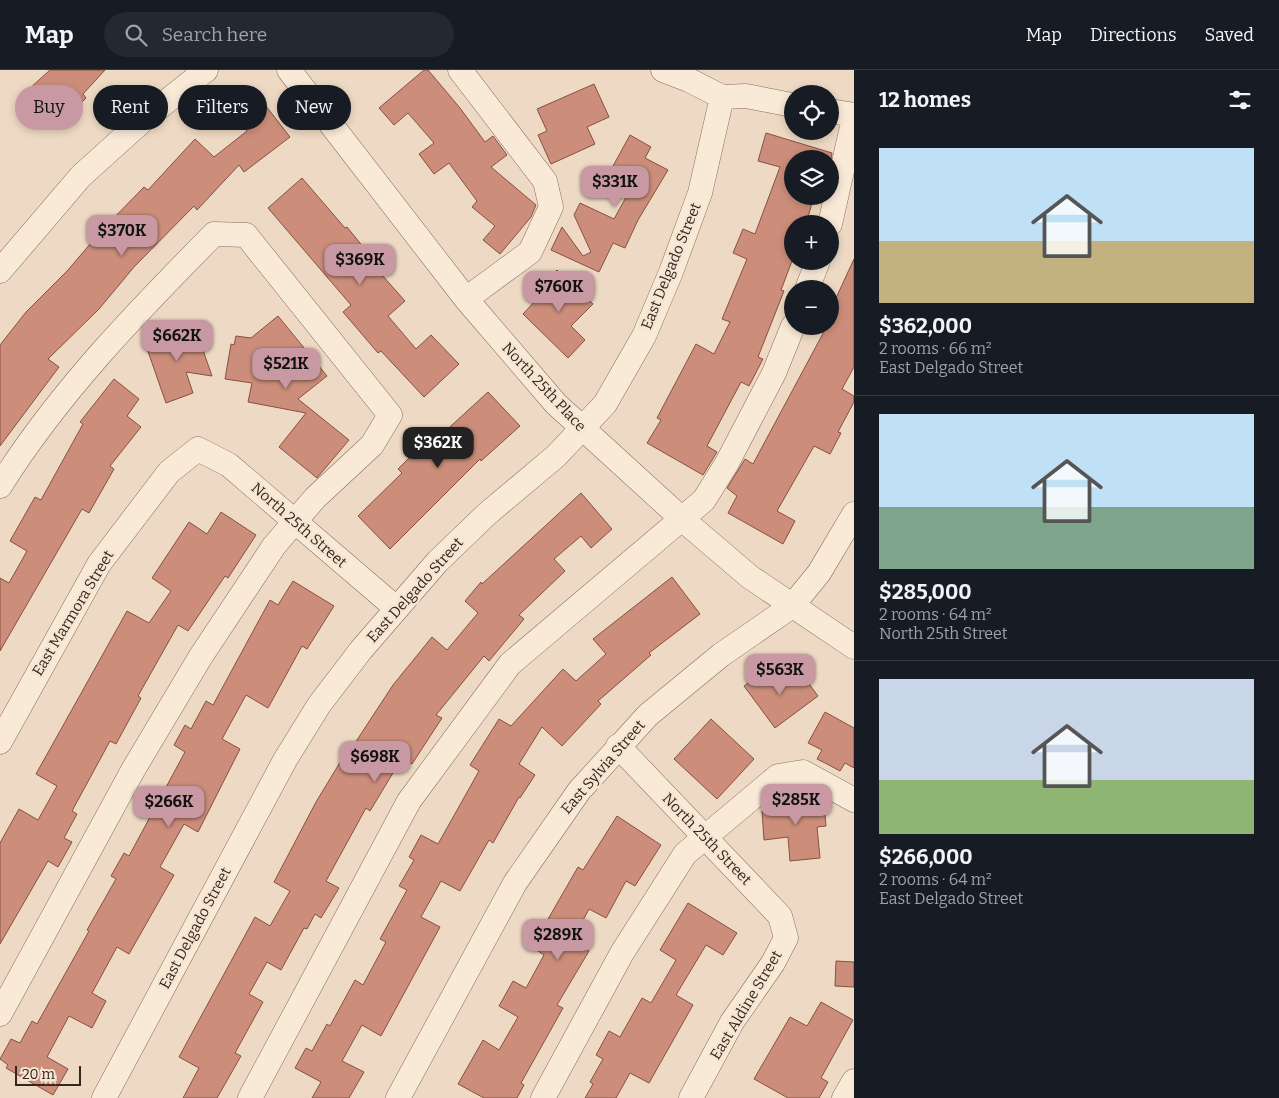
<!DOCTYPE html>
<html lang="en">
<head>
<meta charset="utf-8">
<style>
  body { margin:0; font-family:Bitter,serif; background:#242831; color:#f1f3f6; height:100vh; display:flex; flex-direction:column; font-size:19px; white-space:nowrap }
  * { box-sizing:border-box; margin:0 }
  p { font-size:16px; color:#9ea1a6 }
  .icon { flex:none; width:28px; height:28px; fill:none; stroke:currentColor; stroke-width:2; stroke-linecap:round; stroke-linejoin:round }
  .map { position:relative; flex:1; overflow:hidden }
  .sheet { display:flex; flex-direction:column; background:#171b24; width:425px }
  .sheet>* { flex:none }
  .banner { position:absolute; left:15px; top:15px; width:475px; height:45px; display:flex; gap:10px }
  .controls { position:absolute; left:784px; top:15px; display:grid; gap:10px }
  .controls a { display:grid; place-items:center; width:55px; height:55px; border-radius:50%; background:#171b24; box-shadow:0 2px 8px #0003; font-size:25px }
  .scale { position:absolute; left:15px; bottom:12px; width:66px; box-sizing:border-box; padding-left:5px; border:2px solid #38261e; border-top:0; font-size:14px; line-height:18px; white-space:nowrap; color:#38261e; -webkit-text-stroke:4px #f5e6d3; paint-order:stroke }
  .price { position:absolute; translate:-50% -42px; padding:0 11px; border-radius:10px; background:#c899a3; color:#111; font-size:16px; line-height:32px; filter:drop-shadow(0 1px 2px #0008) }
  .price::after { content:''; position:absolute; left:50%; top:30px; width:15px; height:11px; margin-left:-8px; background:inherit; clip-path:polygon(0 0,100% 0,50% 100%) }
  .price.current { background:#222; color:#fff }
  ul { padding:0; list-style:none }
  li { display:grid; align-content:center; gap:10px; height:265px; padding:0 25px }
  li+li { border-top:1px solid #363941 }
  li span { display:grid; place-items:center; height:155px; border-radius:0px; color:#555 }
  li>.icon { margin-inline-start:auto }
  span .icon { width:90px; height:90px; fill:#fffc; stroke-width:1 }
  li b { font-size:21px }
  h2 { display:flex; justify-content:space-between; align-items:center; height:60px; padding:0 25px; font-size:21px }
  .chip { padding:0 18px; border-radius:22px; background:#171b24; box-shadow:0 2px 8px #0003; font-size:18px; line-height:45px }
  .chip.current { background:#c899a3; color:#111 }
  header { display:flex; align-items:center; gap:30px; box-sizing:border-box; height:70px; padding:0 25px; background:#171b24; border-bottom:1px solid #363941 }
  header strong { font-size:24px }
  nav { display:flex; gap:28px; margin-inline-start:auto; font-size:18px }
  .search { width:350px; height:45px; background:#242831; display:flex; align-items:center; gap:12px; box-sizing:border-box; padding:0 18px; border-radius:28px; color:#9ea1a6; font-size:19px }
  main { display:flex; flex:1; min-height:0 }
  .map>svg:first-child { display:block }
  .building { fill:#cc8e7a; stroke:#875040 }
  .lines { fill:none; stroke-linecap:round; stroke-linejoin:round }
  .minor-casing { stroke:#886b5a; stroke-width:25 }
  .minor { stroke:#f9e9d7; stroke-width:24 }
  .labels { text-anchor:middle; stroke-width:5; stroke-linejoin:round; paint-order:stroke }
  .street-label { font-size:15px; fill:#38261e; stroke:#f5e6d3 }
</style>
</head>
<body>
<header>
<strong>Map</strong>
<div class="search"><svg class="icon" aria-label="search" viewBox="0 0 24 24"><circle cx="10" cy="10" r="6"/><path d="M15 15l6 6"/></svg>Search here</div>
<nav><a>Map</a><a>Directions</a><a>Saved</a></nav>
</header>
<main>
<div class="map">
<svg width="854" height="1028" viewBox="0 0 854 1028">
  <rect width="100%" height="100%" fill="#eedac4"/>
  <path class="building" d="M50 0H105L83 24 86 28 60 53 29 19Z
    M424 0H428L460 38 485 72 493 66 507 85 491 97 536 135 531 147 500 184 483 170 495 156 472 137 477 131 449 93 434 104 419 84 434 73 408 43 394 55 379 38Z
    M594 14 609 47 587 57 595 74 551 94 538 65 547 61 537 39Z
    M255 22 290 67 244 102 239 95 197 140 194 136 134 197 99 239 48 289 59 297 0 376V275L26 242 68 200 102 160 144 117 148 120 195 69 214 87 247 61 231 41Z
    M766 63 832 83 831 89H792V126H814L806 154H792V191L781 220 784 221 758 287 763 289 749 316 741 312 707 376 717 382 703 405 647 373 661 350 657 348 696 274 714 284 730 252 722 249 747 189 733 183 743 159 755 164 780 97 758 91Z
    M630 65 651 77 645 88 668 100 638 150 625 178 613 173 599 202 551 180 562 157 583 186 591 182 574 145 580 133 614 149 630 120 607 107Z
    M302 108 345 158 347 157 377 194 374 196 405 231 388 246 416 279 431 265 459 294 424 327 381 281 378 283 343 242 351 235 268 138Z
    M854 189V297L842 319 854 326V332L838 362 841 363 830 384 814 376 777 441 795 451 783 474 728 443 737 426 727 418 745 389 753 394 827 256H830V241Z
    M557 200 593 234 571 256 585 270 568 288 523 244 548 217 544 213Z
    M278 246 327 306 298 329 349 370 317 408 279 377 306 343 248 332 252 313 225 309 231 274 234 275 236 266 251 268Z
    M179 258 183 268 197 263 212 306 186 302 193 323 166 333 144 270Z
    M114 309 139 329 127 346 141 357 110 396 114 399 89 443 82 439 0 581V508L9 513 27 481 10 471 35 427 41 430 83 354 80 352Z
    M488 322 520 356 481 391 480 389 390 479 358 446 402 403 398 399 436 361 440 366Z
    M581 423 612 459 591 478 581 466 554 489 565 501 519 545 524 549 489 591 484 586 436 645 442 648 412 694 402 688 370 741 366 738 326 811 339 818 321 848 315 844 307 859 304 858 281 900 267 892 249 924 263 932 235 983 241 986 217 1028H183L199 998 179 987 255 847 270 856 290 821 274 812 316 732 353 671 355 673 393 615 432 567 447 580 478 543 465 531 481 512 482 514Z
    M221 442 256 465 228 508 225 506 188 561 178 555 138 626 141 628 116 674 110 671 72 741 77 744 64 768 72 772 58 797 48 791 0 874V773L19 739 38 750 57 716 36 704 127 541 149 553 171 521 152 508 189 452 207 464Z
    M672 507 700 544 649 583 651 585 598 631 601 634 562 676 542 657 519 694 535 705 520 728 519 727 493 773 489 770 460 821 441 811 421 847 440 857 381 966 362 955 342 991 364 1002 349 1028H312L321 1012 295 998 306 978 312 981 327 954 330 956 355 910 363 915 386 872 380 869 407 820 399 816 414 790 409 787 421 765 438 774 479 701 470 695 499 649 511 656 563 599 576 611 606 584 593 569Z
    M293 511 334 536 307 579 302 576 268 638 246 625 222 669 240 679 198 762 184 754 160 797 174 805 129 884 117 877 92 923 106 931 92 958 69 946 47 987 68 999 53 1025 6 998 8 995 0 989 11 969 20 973 32 951 37 954 89 861 87 860 116 809 111 806 124 783 129 786 185 682 174 675 185 655 191 659 206 631 213 635 270 530 278 535Z
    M768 599 782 617 801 603 818 626 775 658 744 616Z
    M825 642 854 658V698L845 693 840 701 827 694 817 689 822 680 808 673Z
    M711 649 754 689 717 729 674 689Z
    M807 723 808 737 824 735 826 756 817 757 820 788 790 791 788 767 764 770 762 741 780 739 779 726Z
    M617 746 661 775 635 816 626 811 606 848 589 839 572 871 589 881 557 935 563 938 521 1013 524 1015 517 1028H484L458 1014 483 970 499 980 518 947 499 936 513 911 526 918 544 885 532 877 578 797 583 800Z
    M688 833 737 863 723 885 706 875 676 925 693 935 649 1013 630 1003 616 1028H585L593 1014 590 1012 603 989 596 985 609 961 620 967 642 928 651 933 676 890 660 880Z
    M836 891 854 892V917L835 916Z
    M821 932 853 950 821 1008 828 1012 819 1028H788L754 1009 790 947 807 956Z"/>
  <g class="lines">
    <g class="minor-casing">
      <path id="minor" d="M289 0 466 229 556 334 682 449 750 507 854 577
        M460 0 545 111 551 137 530 182 466 229
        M663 0 689 10 722 27 746 26 792 35
        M830 41 854 45
        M830 154 854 48
        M0 201 81 106 142 51 206 0
        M807 219 818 191
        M0 416C59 322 136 243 214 164L246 165 390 345 372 375 315 428 274 476 201 586 133 700 0 944
        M0 672 99 494 169 402 198 379 229 395 396 538
        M618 676 780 846 786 868 773 893 732 952 691 1028
        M104 1028 285 690 319 635 361 580 438 491 487 444 556 386 605 334 644 266 671 202 700 123 722 27
        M250 1028 409 731 510 594 704 430 727 393 774 303 793 256
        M398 1028 515 813 579 721 648 645 721 585 792 536 819 503 854 444
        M543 1028 622 883 685 784 778 706 803 702 854 730
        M844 1028 854 1011"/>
    </g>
    <use href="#minor" class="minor"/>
  </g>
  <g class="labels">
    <g class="street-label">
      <text transform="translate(671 196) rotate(-68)" y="5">East Delgado Street</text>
      <text transform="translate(544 317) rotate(47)" y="5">North 25th Place</text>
      <text transform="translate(299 455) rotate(41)" y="5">North 25th Street</text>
      <text transform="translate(415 520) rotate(-48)" y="5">East Delgado Street</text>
      <text transform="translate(73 543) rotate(-59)" y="5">East Marmora Street</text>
      <text transform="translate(603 697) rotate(-49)" y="5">East Sylvia Street</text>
      <text transform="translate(707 769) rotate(46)" y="5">North 25th Street</text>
      <text transform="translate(195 858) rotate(-62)" y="5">East Delgado Street</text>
      <text transform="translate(746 935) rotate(-59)" y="5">East Aldine Street</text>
    </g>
  </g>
</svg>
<div class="controls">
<a><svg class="icon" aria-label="locate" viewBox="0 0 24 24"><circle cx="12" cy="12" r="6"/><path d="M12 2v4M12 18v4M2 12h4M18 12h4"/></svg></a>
<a><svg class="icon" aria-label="layers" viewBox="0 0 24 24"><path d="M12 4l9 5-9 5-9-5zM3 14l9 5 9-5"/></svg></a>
<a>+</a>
<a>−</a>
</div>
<div class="scale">20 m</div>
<b class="price" style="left:615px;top:138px">$331K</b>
<b class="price" style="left:122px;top:187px">$370K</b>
<b class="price" style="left:360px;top:216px">$369K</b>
<b class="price" style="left:559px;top:243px">$760K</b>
<b class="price" style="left:177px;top:292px">$662K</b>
<b class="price" style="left:286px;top:320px">$521K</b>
<b class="price current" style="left:438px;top:399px">$362K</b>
<b class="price" style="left:780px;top:626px">$563K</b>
<b class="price" style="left:375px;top:713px">$698K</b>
<b class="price" style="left:796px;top:756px">$285K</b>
<b class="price" style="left:169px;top:758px">$266K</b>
<b class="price" style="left:558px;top:891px">$289K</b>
<div class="banner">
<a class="chip current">Buy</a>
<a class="chip">Rent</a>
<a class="chip">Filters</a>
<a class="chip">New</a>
</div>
</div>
<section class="sheet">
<h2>12 homes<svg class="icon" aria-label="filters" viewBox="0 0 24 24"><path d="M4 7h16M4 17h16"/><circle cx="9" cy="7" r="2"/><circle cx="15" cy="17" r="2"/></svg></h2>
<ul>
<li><span style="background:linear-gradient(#bfe0f5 60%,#c2b280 0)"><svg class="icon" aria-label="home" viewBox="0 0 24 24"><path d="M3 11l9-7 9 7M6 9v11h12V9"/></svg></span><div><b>$362,000</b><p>2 rooms · 66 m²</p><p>East Delgado Street</p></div></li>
<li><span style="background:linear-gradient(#bfe0f5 60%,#7fa58c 0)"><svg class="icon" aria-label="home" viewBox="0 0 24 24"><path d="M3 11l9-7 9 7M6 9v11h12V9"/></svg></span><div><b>$285,000</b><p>2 rooms · 64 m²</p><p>North 25th Street</p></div></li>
<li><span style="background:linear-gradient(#c9d6e8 65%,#8fb573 0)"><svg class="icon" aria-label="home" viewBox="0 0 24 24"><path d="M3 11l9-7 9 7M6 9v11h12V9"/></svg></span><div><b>$266,000</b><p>2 rooms · 64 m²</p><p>East Delgado Street</p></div></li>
</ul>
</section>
</main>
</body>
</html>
